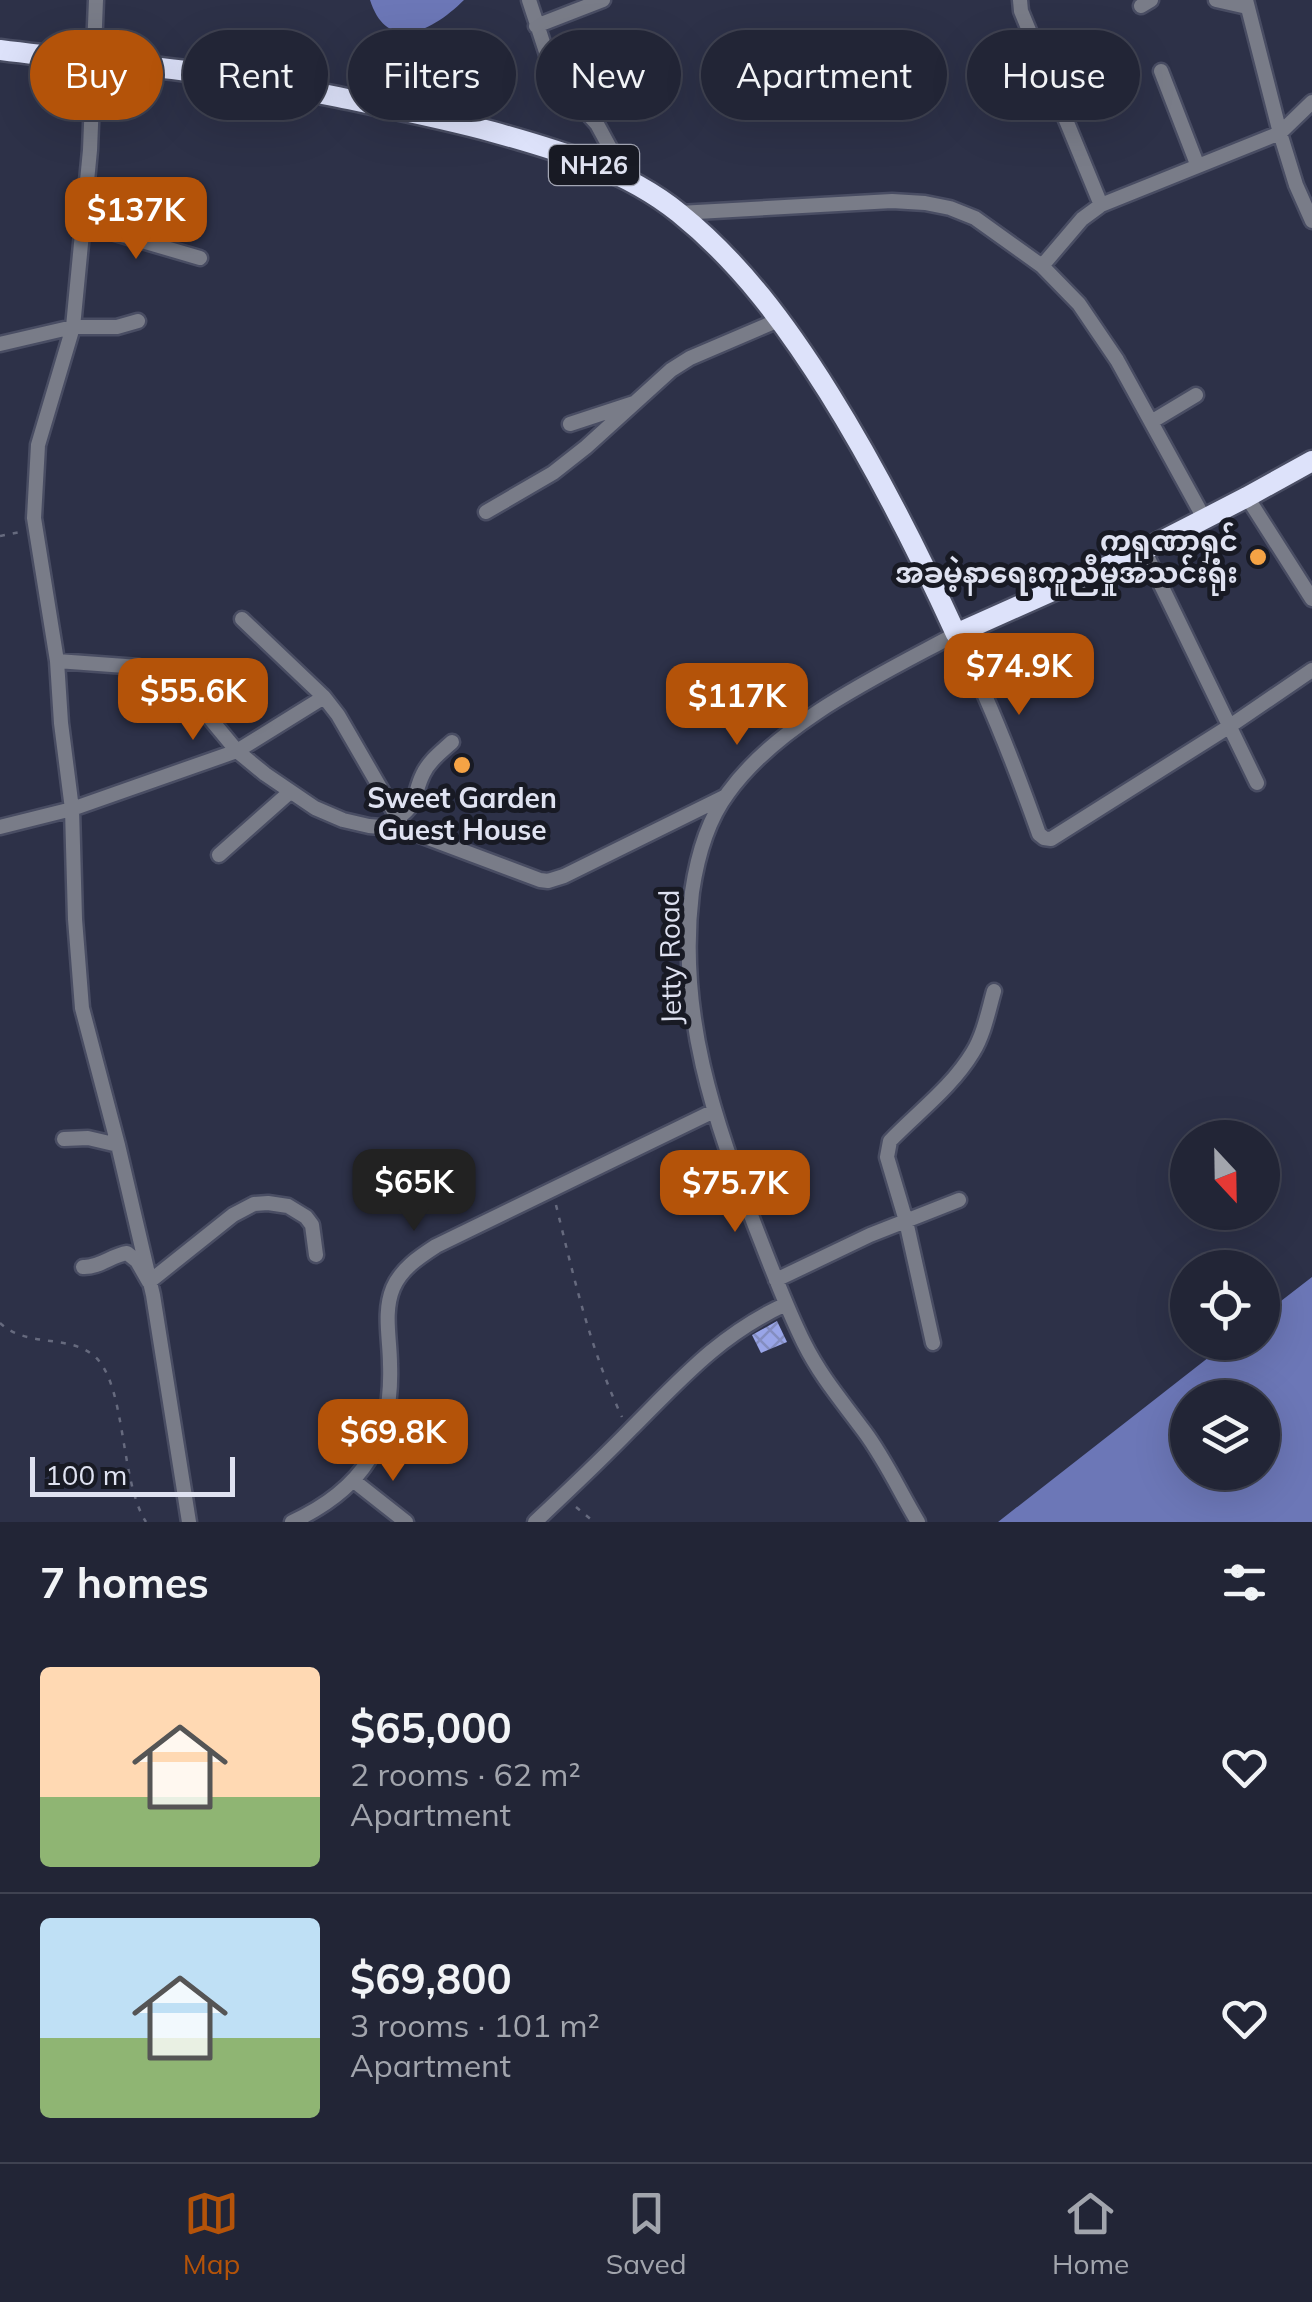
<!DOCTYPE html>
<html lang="en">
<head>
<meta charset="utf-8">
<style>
  body { margin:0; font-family:Mulish,"Noto Sans Myanmar",sans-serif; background:#2e3142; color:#f1f3f6; height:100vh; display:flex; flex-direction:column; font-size:38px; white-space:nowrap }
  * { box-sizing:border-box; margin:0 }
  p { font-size:32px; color:#a2a5ad }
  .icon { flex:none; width:55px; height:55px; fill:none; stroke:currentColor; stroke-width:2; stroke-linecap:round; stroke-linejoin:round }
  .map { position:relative; height:1522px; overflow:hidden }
  .drawer { display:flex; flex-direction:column; background:#222536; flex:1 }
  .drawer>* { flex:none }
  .hud { position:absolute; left:30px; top:30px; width:1252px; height:90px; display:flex; gap:20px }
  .needle { width:65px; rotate:158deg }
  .fabs { position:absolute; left:1170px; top:1120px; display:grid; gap:20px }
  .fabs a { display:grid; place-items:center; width:110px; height:110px; border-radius:50%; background:#222536; box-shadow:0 10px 40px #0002,0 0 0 2px #3f4251; font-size:50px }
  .scale { position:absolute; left:30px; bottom:25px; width:205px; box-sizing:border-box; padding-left:10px; border:5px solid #dfe2f1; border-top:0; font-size:28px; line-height:35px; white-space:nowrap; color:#dfe2f1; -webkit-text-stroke:8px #181a24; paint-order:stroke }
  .price { position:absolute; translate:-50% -85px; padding:0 22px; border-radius:20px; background:#b45309; color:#fff; font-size:32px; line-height:65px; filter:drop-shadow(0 2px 5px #0008) }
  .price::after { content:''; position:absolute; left:50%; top:60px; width:30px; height:22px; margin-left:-15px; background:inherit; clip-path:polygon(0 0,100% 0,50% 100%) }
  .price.on { background:#222; color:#fff }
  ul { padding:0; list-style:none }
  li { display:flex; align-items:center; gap:30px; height:250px; padding:0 40px }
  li+li { border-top:2px solid #3f4251 }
  li span { display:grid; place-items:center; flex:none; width:280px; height:200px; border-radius:10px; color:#555 }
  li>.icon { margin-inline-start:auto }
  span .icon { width:120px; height:120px; fill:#fffc; stroke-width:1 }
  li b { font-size:42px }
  h2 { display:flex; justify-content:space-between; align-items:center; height:120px; padding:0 40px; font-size:42px }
  .pill { padding:0 35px; border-radius:45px; background:#222536; box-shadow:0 10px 40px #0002,0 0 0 2px #3f4251; font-size:35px; line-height:90px }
  .pill.on { background:#b45309; color:#fff }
  .tab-bar { display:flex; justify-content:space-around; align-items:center; height:140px; border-top:2px solid #3f4251; background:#222536; font-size:28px; color:#a2a5ad }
  .tab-bar a { display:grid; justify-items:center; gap:5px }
  .tab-bar .on { color:#b45309 }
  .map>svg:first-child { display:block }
  .water { fill:#6c77b7; fill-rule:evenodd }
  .building { fill:url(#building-cross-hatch) }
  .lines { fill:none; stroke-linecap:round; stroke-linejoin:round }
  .minor-casing { stroke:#494d63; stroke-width:19 }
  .highway-casing { stroke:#494d63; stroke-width:25 }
  .path { stroke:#666a7e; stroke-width:2.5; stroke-dasharray:5 8; stroke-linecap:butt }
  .minor { stroke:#797c88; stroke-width:14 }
  .highway { stroke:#dde2fa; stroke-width:20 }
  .poi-dot { fill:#f5a345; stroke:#181a24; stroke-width:4 }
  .labels { text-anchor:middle; stroke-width:10; stroke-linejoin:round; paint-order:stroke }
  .shield { fill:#181a24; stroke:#a3a6b4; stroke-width:2.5 }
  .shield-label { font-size:25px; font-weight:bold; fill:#dfe2f1 }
  .poi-label { font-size:28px; font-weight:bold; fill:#dfe2f1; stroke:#181a24; text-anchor:end }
  .street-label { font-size:28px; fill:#dfe2f1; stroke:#181a24 }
</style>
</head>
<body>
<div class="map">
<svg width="1312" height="1522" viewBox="0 0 1312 1522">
  <defs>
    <pattern id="building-cross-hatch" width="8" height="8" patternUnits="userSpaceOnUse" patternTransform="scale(2.5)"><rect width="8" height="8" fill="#99a5e8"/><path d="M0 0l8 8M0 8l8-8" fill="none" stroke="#848dc0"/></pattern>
  </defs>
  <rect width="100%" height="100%" fill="#2d3148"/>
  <path class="water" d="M370 0H464C435 29 388 56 370 0Z
    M1312 1277V1522H998L1227 1343 1262 1342 1263 1315ZM1188 1398H1262V1472H1188Z"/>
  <path class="building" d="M777 1321 787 1342 761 1353 752 1335Z"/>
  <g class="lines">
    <g class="minor-casing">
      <path id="minor" d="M96 0 90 150 73 327 38 445 34 518 57 661 61 723 72 809 75 919 82 1008 118 1145 153 1295 189 1522
        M529 0 554 76 597 124 610 148 615 173
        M1020 0 1021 11 1101 205
        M1216 0 1247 7
        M1246 0 1280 133 1296 185 1312 221
        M1141 6 1151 0
        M536 26 603 0
        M1161 71 1197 164
        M679 213 892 201 925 203 950 208 975 218 1042 266 1079 304 1117 360 1205 520
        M84 224 200 258
        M1042 266 1082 219 1101 205 1280 133 1312 102
        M0 344 73 327H117L138 321
        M1151 422 1196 395
        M570 424 634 403
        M1247 497 1312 599
        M486 512 553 473 586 447 671 370 690 358 781 319
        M1144 550 1257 783
        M242 619 324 697 338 715 404 829
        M57 661 139 667 165 675 198 704 237 751 265 774 315 808 343 820 369 826 404 829 540 880 548 881 564 876 724 797
        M398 818C419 803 413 794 423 774 429 761 441 752 452 742
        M0 827 72 809 237 751 324 697
        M219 855 290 792
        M64 1139 88 1138 118 1145
        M83 1267C99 1268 112 1255 127 1253L137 1261 149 1282 233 1215 254 1204 268 1203 288 1206 306 1217 312 1225 316 1255
        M776 1280 870 1235 959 1200
        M933 1343 906 1221 887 1157 890 1141C918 1112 952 1087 973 1052 984 1034 988 1012 994 991
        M354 1481 406 1522
        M292 1522C363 1489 393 1442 390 1364 390 1339 383 1312 393 1288 401 1269 419 1257 436 1246L714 1111
        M535 1522C567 1492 599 1462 630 1430 681 1379 719 1335 786 1304
        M918 1522C900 1492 885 1459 864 1431 842 1401 821 1377 804 1343 786 1307 772 1269 757 1231 714 1120 677 1014 692 892 697 858 707 821 728 793 779 722 880 675 956 634 989 699 1015 766 1039 834L1044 838 1051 839 1230 726 1312 670"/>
    </g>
    <g class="highway-casing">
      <path id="highway" d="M0 50C68 59 136 64 203 73 248 79 293 88 338 97 390 108 442 118 493 132 558 150 626 170 679 213 741 263 787 326 829 393 877 470 918 551 956 634L1144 550 1247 497 1312 461"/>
    </g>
    <path class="path" d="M0 536 20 532
      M556 1205C574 1278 590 1349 622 1417
      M0 1323C27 1348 67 1334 93 1355 127 1382 119 1480 146 1522
      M576 1507 594 1522"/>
    <use href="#minor" class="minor"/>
    <use href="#highway" class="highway"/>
  </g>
  <g class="poi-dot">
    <circle cx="1258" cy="557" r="10"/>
    <circle cx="462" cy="765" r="10"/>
  </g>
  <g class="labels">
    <rect class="shield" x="549" y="145" width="90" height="40" rx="8"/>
    <g class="shield-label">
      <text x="594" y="174">NH26</text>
    </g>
    <g class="poi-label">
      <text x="1238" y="551">ကရုဏာရှင်<tspan x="1238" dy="32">အခမဲ့နာရေးကူညီမှုအသင်းရုံး</tspan></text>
      <text x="462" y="808" text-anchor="middle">Sweet Garden<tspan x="462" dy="32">Guest House</tspan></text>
    </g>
    <g class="street-label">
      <text transform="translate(670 957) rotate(-91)" y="10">Jetty Road</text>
    </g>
  </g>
</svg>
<div class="fabs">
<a><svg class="needle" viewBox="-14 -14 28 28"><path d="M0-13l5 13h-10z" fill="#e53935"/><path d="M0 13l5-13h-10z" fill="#a2a5ad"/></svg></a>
<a><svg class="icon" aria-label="locate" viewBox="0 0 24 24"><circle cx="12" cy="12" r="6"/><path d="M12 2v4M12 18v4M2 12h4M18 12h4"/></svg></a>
<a><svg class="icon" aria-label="layers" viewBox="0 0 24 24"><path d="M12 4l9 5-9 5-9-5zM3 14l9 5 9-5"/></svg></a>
</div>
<div class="scale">100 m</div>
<b class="price" style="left:136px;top:262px">$137K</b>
<b class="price" style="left:1019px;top:718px">$74.9K</b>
<b class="price" style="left:193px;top:743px">$55.6K</b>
<b class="price" style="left:737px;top:748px">$117K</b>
<b class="price on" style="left:414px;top:1234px">$65K</b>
<b class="price" style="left:735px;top:1235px">$75.7K</b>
<b class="price" style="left:393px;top:1484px">$69.8K</b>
<div class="hud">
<a class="pill on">Buy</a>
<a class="pill">Rent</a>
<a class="pill">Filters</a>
<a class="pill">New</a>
<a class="pill">Apartment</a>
<a class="pill">House</a>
</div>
</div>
<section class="drawer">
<h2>7 homes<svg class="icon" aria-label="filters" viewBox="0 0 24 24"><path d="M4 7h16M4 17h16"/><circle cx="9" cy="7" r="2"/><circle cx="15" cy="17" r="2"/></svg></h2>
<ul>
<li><span style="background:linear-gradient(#ffd9b3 65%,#8fb573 0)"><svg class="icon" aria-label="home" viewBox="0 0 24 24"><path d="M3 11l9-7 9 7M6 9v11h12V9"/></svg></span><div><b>$65,000</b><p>2 rooms · 62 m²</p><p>Apartment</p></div><svg class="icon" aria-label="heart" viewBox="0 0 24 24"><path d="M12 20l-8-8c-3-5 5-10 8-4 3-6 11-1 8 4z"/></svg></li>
<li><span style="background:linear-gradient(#bfe0f5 60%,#8fb573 0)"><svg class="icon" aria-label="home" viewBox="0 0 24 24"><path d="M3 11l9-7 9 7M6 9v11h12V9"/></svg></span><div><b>$69,800</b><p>3 rooms · 101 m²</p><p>Apartment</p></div><svg class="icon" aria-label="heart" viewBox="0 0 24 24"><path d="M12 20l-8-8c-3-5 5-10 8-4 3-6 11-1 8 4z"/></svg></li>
</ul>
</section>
<nav class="tab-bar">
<a class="on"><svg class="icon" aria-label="map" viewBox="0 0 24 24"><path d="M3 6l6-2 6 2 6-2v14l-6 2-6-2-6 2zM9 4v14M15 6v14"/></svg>Map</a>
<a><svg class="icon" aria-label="saved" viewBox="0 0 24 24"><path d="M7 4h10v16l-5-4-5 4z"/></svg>Saved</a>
<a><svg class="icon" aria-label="home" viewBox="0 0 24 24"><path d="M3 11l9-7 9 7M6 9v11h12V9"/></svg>Home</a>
</nav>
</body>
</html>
